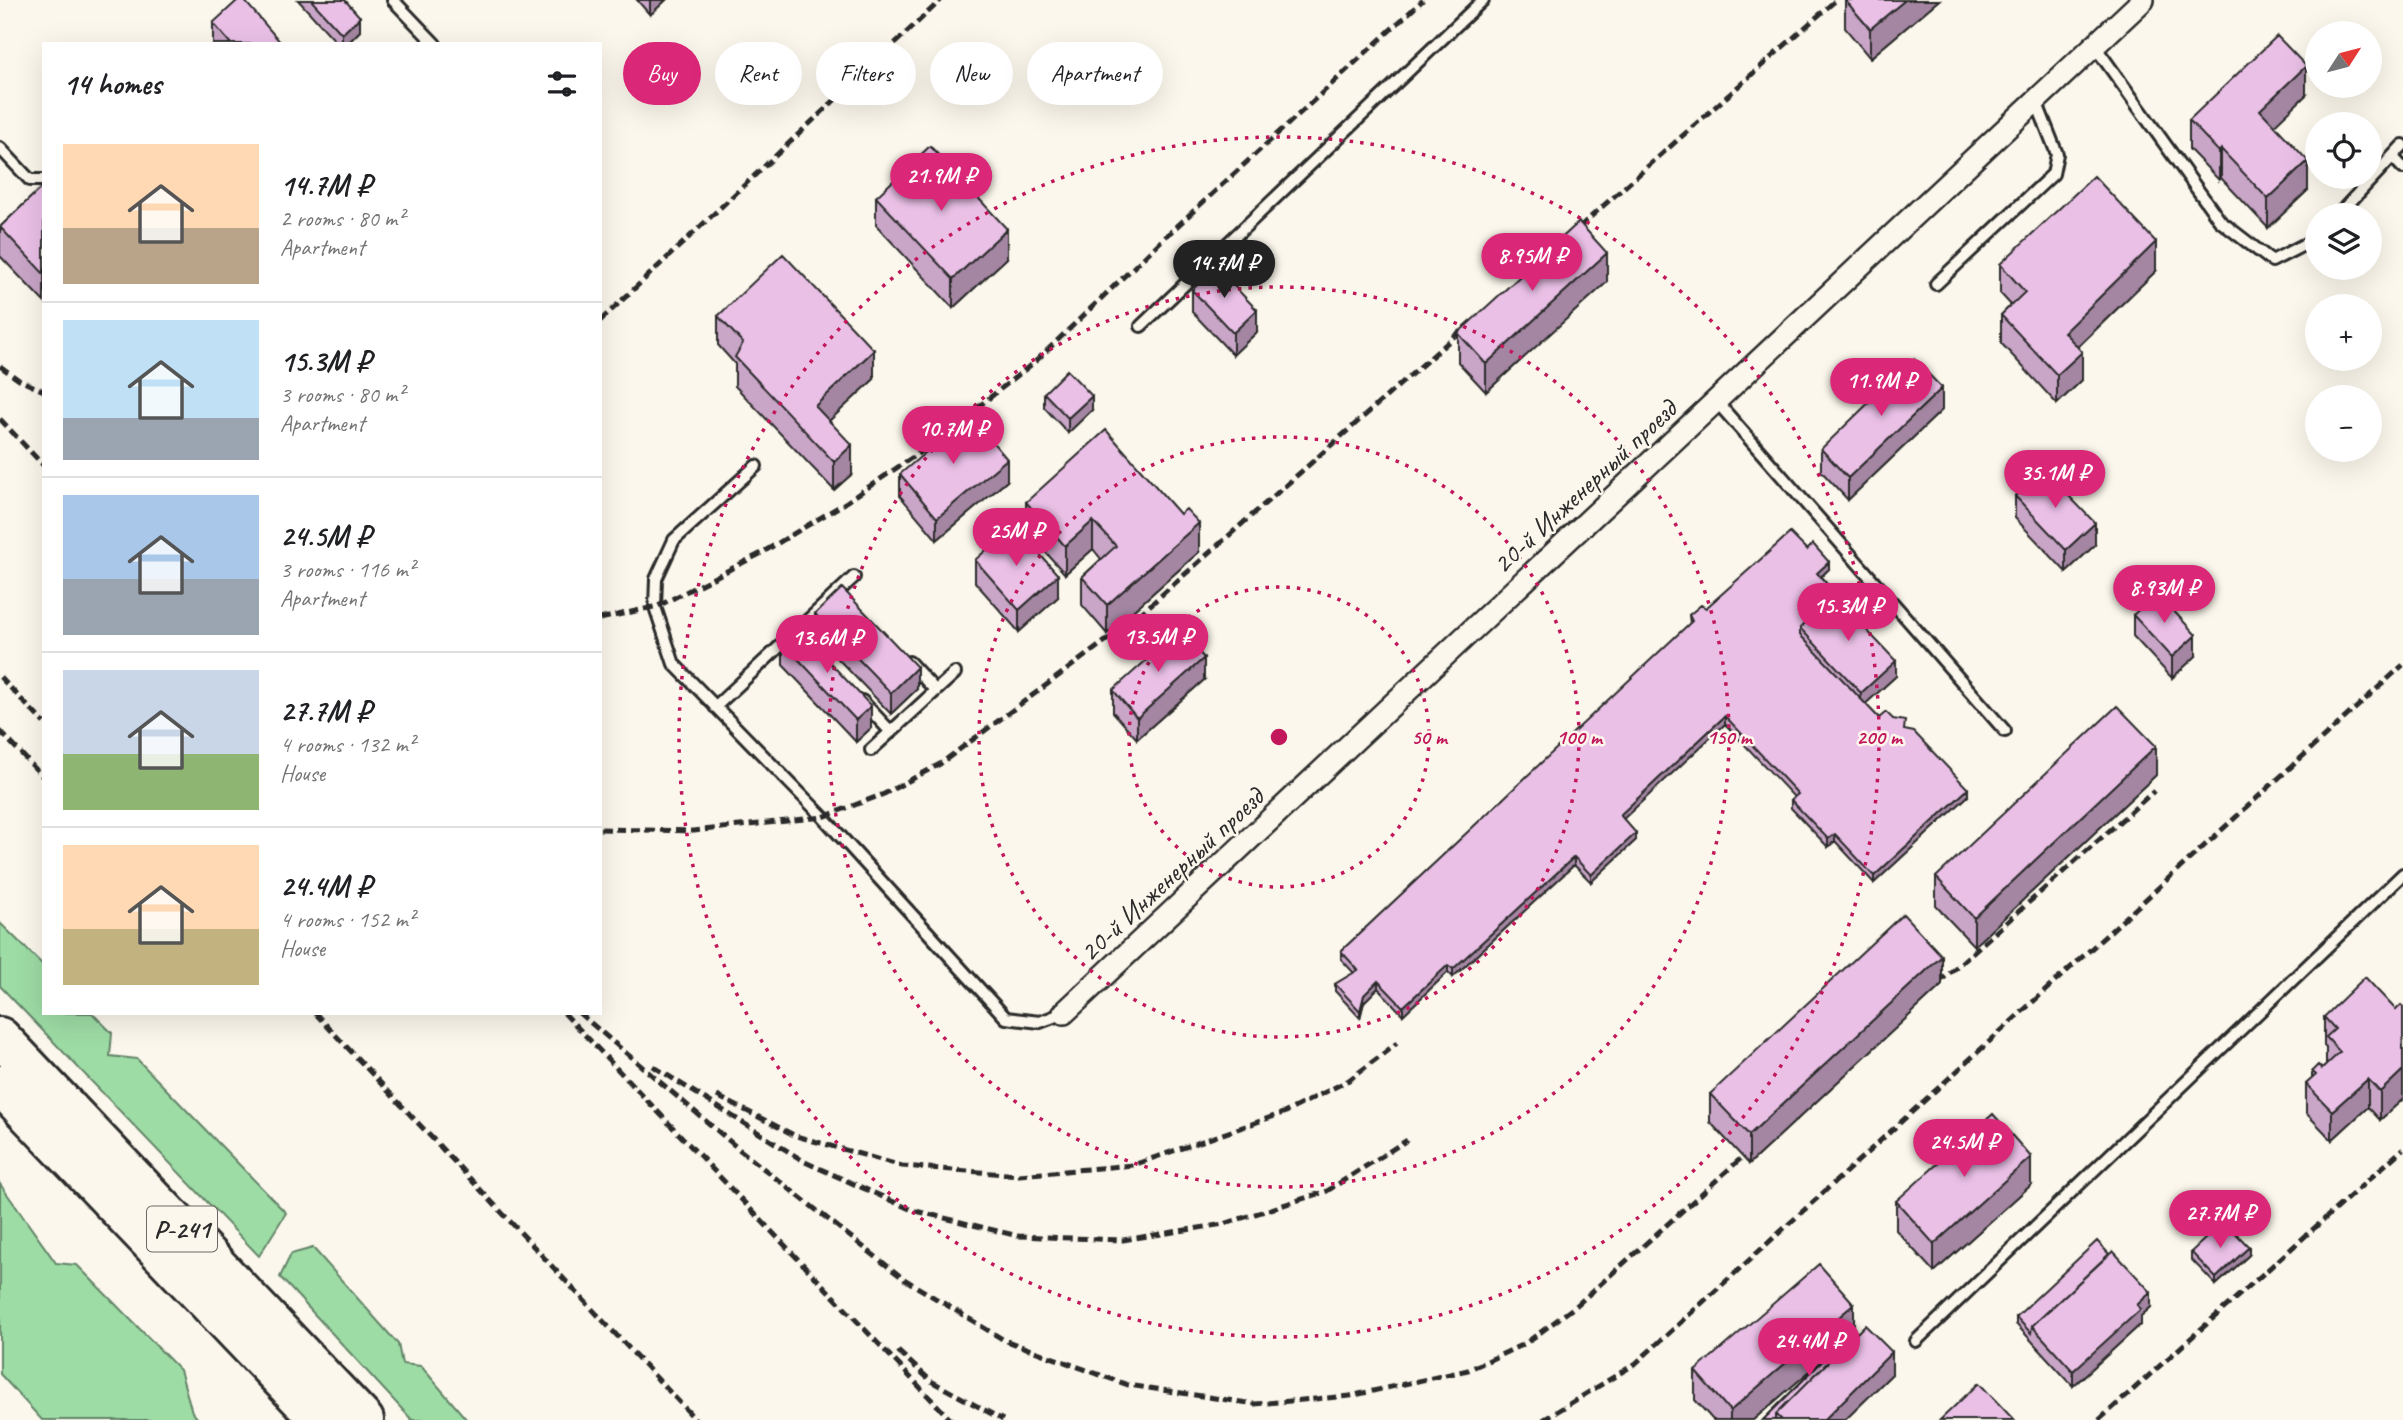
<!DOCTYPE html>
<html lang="en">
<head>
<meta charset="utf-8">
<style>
  body { margin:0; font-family:Caveat,sans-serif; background:#f6f6f6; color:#202124; height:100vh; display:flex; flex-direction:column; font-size:26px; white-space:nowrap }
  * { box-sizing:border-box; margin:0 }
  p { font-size:23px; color:#757577 }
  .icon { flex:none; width:38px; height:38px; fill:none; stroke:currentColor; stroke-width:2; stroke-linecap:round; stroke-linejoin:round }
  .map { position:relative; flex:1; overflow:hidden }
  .panel { position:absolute; left:42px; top:42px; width:560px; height:973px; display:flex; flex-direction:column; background:#fff; border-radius:0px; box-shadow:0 7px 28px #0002 }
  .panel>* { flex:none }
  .banner { position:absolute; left:623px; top:42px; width:665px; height:63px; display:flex; gap:14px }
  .needle { width:46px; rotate:54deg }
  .tools { position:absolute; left:2305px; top:21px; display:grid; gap:14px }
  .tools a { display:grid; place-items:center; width:77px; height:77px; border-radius:50%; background:#fff; box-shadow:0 7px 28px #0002; font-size:35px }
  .price { position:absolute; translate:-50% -60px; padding:0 16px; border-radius:24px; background:#db2777; color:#fff; font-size:23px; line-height:46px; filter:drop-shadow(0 2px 4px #0008) }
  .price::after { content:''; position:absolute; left:50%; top:42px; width:21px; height:16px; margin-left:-10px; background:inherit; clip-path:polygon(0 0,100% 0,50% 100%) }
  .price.active { background:#222; color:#fff }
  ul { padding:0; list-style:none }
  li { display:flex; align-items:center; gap:21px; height:175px; padding:0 21px }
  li+li { border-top:2px solid #e0e0e0 }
  li span { display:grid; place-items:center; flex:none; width:196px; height:140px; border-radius:0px; color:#555 }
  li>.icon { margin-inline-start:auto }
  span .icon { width:84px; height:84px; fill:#fffc; stroke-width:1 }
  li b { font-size:30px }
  h2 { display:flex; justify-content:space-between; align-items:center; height:84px; padding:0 21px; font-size:30px }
  .tag { padding:0 24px; border-radius:32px; background:#fff; box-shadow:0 7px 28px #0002; font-size:24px; line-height:63px }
  .tag.active { background:#db2777; color:#fff }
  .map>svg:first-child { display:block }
  .green { fill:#9ddca5; stroke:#648468; stroke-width:2 }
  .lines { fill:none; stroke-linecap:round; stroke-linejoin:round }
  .lane-casing { stroke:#2b2b2b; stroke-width:16 }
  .street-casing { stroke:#2b2b2b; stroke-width:26 }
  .highway-casing { stroke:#2b2b2b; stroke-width:44 }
  .lane { stroke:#fbf7ec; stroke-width:10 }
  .street { stroke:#fbf7ec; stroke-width:21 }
  .highway { stroke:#fbf7ec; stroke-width:38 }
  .rail { stroke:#2b2b2b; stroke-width:5; stroke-dasharray:10 5; stroke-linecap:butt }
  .wall { fill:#c9a5c7; stroke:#2b2b2b; stroke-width:2 }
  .shaded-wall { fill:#a486a2; stroke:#2b2b2b; stroke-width:2 }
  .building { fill:#eac0e7; stroke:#2b2b2b; stroke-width:2 }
  .ring { fill:none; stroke:#c2185b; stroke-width:3.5; stroke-dasharray:3.5 7 }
  .labels { text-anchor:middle; stroke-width:5; stroke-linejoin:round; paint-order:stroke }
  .shield { fill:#fbf7ec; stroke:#696865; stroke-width:2 }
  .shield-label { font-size:26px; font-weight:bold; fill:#2b2b2b }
  .street-label { font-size:28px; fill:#2b2b2b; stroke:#fbf7ec }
  .centre { fill:#c2185b; stroke:#fbf7ec; stroke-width:3.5 }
  .ring-label { font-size:21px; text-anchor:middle; font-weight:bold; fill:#c2185b; stroke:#fbf7ec; stroke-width:5; stroke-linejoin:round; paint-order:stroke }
</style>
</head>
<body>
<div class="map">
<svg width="2403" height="1420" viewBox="0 0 2403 1420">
  <rect width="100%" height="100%" fill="#fbf7ec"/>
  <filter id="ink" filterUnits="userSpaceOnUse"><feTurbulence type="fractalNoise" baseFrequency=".0143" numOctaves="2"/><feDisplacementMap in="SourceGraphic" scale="14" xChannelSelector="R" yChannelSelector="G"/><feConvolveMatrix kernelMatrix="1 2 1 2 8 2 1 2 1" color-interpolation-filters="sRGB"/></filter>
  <g filter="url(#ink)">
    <path class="green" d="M0 923 44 966V1013H92L112 1033 110 1056 137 1059 286 1213 259 1256 0 986Z
      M0 1184 56 1263 77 1265 180 1370 192 1412 199 1420H42L0 1374Z
      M313 1248 398 1344 402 1364 421 1366 467 1420H412L280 1277 291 1254Z"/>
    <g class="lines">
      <g class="lane-casing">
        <path id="lane" d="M393 0 435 44
          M2094 45 2220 221 2272 261 2317 238
          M0 148 30 180H44
          M2393 157 2403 168
          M2338 215 2403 145
          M1936 284 2053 174 2057 154 2036 101
          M1141 326 1483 0
          M1716 401 2005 731
          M756 466 674 540 656 579 655 607 674 664 823 817 1006 1018 1040 1022 1064 1013
          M909 662 936 691
          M862 701 891 732
          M715 707 854 577
          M871 750 955 673
          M1916 1341 2403 874"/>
      </g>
      <g class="street-casing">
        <path id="street" d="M1064 1013 2143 0"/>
      </g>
      <g class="highway-casing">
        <path id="highway" d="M0 1037 364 1420
          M0 1085 320 1420"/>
      </g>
      <use href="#lane" class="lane"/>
      <use href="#street" class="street"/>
      <use href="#highway" class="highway"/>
      <path class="rail" d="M1568 237 1836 0
        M600 321 941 0
        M0 366 19 380 44 391
        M0 419 44 466
        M600 619 658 606 758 555 845 503 929 446 1037 360 1162 240 1423 0
        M0 677 44 723
        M0 731 44 778
        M600 829 694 831 823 817 884 794 940 764 1131 622 1473 320
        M1927 993 2154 791
        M315 1013 696 1420
        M564 1013 951 1420
        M579 1013 740 1150 904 1279 1004 1340 1128 1385 1255 1404 1350 1396 1468 1370 1526 1343 1577 1305 1757 1144
        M653 1066 805 1162 912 1210 1018 1236 1123 1240 1224 1224 1327 1191 1407 1140
        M717 1096 796 1136 902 1166 1019 1175 1133 1165 1217 1136 1286 1112 1349 1080 1397 1043
        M898 1351 931 1381 1003 1420
        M1543 1420 1635 1364 2403 665
        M2099 1420 2403 1149"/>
    </g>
    <path class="wall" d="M298 0H345L360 31 347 44H338Z
      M637 0H666L650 15Z
      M1845 0H1939L1870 58 1845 28Z
      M213 23 282 44H213Z
      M2306 95 2274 125 2308 190 2268 228 2221 178 2219 180 2189 149V120Z
      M44 185V302L0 256V227Z
      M876 197 1007 258 953 308 876 225Z
      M2000 264 2156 271 2078 347 2082 380 2057 404 2001 343V315L2011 305 2000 293Z
      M1607 282 1486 392 1458 362V333Z
      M1192 290 1257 332 1233 355 1192 312Z
      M718 316 874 379 829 421 852 474 834 490 735 386V364L718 345Z
      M1044 393 1092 410 1068 433 1044 407Z
      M1942 410 1848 500 1821 471V449Z
      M900 474 1007 481 937 540 900 496Z
      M2015 496 2095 545 2066 572 2015 518Z
      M1026 502 1199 552 1107 634 1082 605V577L1101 559 1093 549 1065 574 1026 530Z
      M1807 550 1829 569 1821 577 1850 612 1896 676 1865 704 1879 718 1904 730 1968 796 1874 883 1835 841 1828 847 1791 808V800L1794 797 1725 724 1623 819 1636 840 1591 882 1574 865 1453 977 1448 972 1403 1015 1378 988 1364 1002 1360 1018 1335 991V984L1354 973 1341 959V951L1690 624 1689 615 1706 608Z
      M975 560 1058 597 1019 632 975 582Z
      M815 614 917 689 891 714 815 635Z
      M2133 615 2196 656 2172 678 2133 636Z
      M783 643 871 728 856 742 783 665Z
      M1204 680 1137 739 1113 712V690Z
      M2156 775 1974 946 1936 906V877Z
      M1942 985 1749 1164 1710 1122V1094Z
      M2403 1007V1099L2380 1120 2368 1107 2332 1140 2306 1113V1084L2312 1079V1071L2322 1069 2326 1066V1048L2324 1046V1017L2396 1010Z
      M2031 1185 1934 1272 1896 1230V1201Z
      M2191 1252 2249 1255 2216 1285 2191 1259Z
      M2151 1307 2141 1316V1324L2073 1386 2016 1324V1317Z
      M1854 1330 1892 1374 1845 1420H1763L1829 1354 1753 1420H1713L1695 1400V1371Z"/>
    <path class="shaded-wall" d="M650 0H666L650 15Z
      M1905 0H1939L1870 58V29Z
      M360 17V31L347 44H342V34Z
      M2306 66V95L2260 139V110Z
      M2221 149V178L2219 180V152Z
      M2308 161V190L2268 228V199Z
      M1007 229V258L953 308V279Z
      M2156 242V271L2064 360V332Z
      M1607 253V282L1486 392V364Z
      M1257 310V332L1233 355V333Z
      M874 350V379L815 434V406Z
      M2082 352V380L2057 404V375Z
      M1942 388V410L1848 500V478Z
      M1092 396V410L1068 433V418Z
      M852 445V474L834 490V462Z
      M1007 459V481L937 540V518Z
      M1093 521V549L1065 574V546Z
      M1199 523V552L1107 634V605Z
      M2095 523V545L2066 572V550Z
      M1829 562V569L1817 580V573Z
      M1058 575V597L1019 632V610Z
      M1850 601V615L1844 606Z
      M2196 635V656L2172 678V657Z
      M1204 658V680L1137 739V718Z
      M1896 661V676L1861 708V693Z
      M917 667V689L891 714V693Z
      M871 706V728L856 742V720Z
      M1725 716V724L1620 822V815Z
      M2156 746V775L1974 946V918Z
      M1968 789V796L1874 883V876Z
      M1636 833V840L1591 882V875Z
      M1835 834V841L1828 847V839Z
      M1574 857V865L1453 977V969Z
      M1942 956V985L1749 1164V1135Z
      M1448 965V972L1403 1015V1007Z
      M1378 981V988L1364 1002 1360 1018V1011L1364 995Z
      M2403 1070V1099L2380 1120V1092Z
      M2368 1079V1107L2332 1140V1111Z
      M2031 1157V1185L1934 1272V1244Z
      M2249 1247V1255L2216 1285V1278Z
      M2151 1292V1307L2141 1316V1324L2073 1386V1371L2137 1305Z
      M1854 1304V1333L1753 1420H1730V1411Z
      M1892 1352V1374L1845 1420H1824Z"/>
    <path class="building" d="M238 0H244L282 44H231L213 23Z
      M311 0H345L360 17 342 34Z
      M1845 0H1905L1870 29Z
      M2277 36 2306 66 2260 110 2308 161 2268 199 2221 149 2219 152 2189 120Z
      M930 146 1007 229 953 279 876 197Z
      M2094 176 2156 242 2064 332 2082 352 2057 375 2001 315 2025 292 2000 264Z
      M44 185V274L0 227Z
      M1579 222 1607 253 1486 364 1458 333Z
      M783 254 874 350 815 406 852 445 834 462 735 357 743 343 718 316Z
      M1216 267 1257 310 1233 333 1192 290Z
      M1914 359 1942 388 1848 478 1821 449Z
      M1067 370 1092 396 1068 418 1044 393Z
      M970 415 1007 459 937 518 900 474Z
      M1106 430 1180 514 1186 509 1199 523 1107 605 1082 577 1116 546 1093 521 1065 546 1026 502Z
      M2043 469 2095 523 2066 550 2015 496Z
      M1014 525 1058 575 1019 610 975 560Z
      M1790 533 1807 550 1813 544 1829 562 1817 573 1836 594 1800 628V635L1879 718 1886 712 1893 719 1905 721 1904 730 1914 732 1968 789 1874 876 1835 834 1828 839 1791 800 1798 794 1725 716 1620 815 1636 833 1591 875 1574 857 1453 969 1448 965 1403 1007 1378 981 1364 995 1360 1011 1335 984 1358 970 1341 951 1692 621 1689 615 1701 605 1706 608Z
      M842 588 917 667 891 693 815 614Z
      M1840 590 1850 601 1844 606 1896 661 1861 693 1800 628Z
      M2157 593 2196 635 2172 657 2133 615Z
      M798 629 871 706 856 720 783 643Z
      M1180 630 1204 658 1137 718 1113 690Z
      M2117 706 2156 746 1974 918 1936 877Z
      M1903 914 1942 956 1749 1135 1710 1094Z
      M2365 977 2396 1010 2401 1005 2403 1007V1070L2380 1092 2368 1079 2332 1111 2306 1084 2316 1075 2312 1071 2318 1065 2322 1069 2340 1052 2326 1037 2335 1029 2324 1017Z
      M1993 1114 2031 1157 1934 1244 1896 1201Z
      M2224 1221 2249 1247 2216 1278 2191 1252Z
      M2097 1241 2109 1254 2032 1326 2031 1333 2016 1317Z
      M2113 1251 2151 1292 2137 1305 2141 1309 2073 1371 2032 1326Z
      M1819 1264 1854 1304 1730 1411 1695 1371Z
      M1865 1325 1892 1352 1824 1420H1782L1776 1414Z
      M1854 1330 1857 1333 1776 1414V1420H1763Z
      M1979 1383 2014 1420H1940Z"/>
  </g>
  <g class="ring">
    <circle cx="1279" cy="737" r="150"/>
    <circle cx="1279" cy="737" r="300"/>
    <circle cx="1279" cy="737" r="450"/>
    <circle cx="1279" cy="737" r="600"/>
  </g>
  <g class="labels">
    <rect class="shield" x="147" y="1206.5" width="70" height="45" rx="5"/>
    <g class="shield-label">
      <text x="182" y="1238">Р-241</text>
    </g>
    <g class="street-label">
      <text transform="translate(1584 486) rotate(-43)" y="10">20-й Инженерный проезд</text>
      <text transform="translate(1171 874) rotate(-43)" y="10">20-й Инженерный проезд</text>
    </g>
  </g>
  <circle cx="1279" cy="737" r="10" class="centre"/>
  <g class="ring-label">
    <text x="1429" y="744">50 m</text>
    <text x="1579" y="744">100 m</text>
    <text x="1729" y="744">150 m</text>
    <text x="1879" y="744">200 m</text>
  </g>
</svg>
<div class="tools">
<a><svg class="needle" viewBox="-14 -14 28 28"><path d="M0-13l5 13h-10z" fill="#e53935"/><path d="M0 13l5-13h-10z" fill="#757577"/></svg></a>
<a><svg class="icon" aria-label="locate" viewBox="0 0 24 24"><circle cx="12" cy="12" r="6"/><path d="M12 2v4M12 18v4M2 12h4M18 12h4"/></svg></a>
<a><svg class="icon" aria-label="layers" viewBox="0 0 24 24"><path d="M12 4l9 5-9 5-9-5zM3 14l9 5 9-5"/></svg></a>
<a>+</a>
<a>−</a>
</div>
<b class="price" style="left:941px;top:213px">21.9M ₽</b>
<b class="price" style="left:1532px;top:293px">8.95M ₽</b>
<b class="price active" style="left:1224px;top:300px">14.7M ₽</b>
<b class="price" style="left:1881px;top:418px">11.9M ₽</b>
<b class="price" style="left:953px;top:466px">10.7M ₽</b>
<b class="price" style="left:2055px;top:510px">35.1M ₽</b>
<b class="price" style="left:1016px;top:568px">25M ₽</b>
<b class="price" style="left:2164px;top:625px">8.93M ₽</b>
<b class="price" style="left:1848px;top:643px">15.3M ₽</b>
<b class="price" style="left:1158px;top:674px">13.5M ₽</b>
<b class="price" style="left:827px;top:675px">13.6M ₽</b>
<b class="price" style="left:1964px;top:1179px">24.5M ₽</b>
<b class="price" style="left:2220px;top:1250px">27.7M ₽</b>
<b class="price" style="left:1809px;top:1378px">24.4M ₽</b>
<div class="banner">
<a class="tag active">Buy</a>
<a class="tag">Rent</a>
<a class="tag">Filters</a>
<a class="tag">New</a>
<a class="tag">Apartment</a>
</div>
<section class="panel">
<h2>14 homes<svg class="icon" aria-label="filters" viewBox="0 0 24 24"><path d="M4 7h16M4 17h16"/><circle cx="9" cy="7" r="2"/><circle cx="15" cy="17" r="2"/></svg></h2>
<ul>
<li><span style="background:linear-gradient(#ffd9b3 60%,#b9a48a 0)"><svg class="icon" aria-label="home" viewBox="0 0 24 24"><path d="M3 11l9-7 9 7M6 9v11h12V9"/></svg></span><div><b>14.7M ₽</b><p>2 rooms · 80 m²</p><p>Apartment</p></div></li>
<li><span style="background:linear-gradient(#bfe0f5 70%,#9aa5b1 0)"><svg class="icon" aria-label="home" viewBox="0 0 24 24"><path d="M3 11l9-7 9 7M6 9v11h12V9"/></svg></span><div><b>15.3M ₽</b><p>3 rooms · 80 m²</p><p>Apartment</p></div></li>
<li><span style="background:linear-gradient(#a9c7e8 60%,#9aa5b1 0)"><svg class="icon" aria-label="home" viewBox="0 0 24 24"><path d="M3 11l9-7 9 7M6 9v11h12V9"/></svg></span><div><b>24.5M ₽</b><p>3 rooms · 116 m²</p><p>Apartment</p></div></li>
<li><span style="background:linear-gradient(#c9d6e8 60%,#8fb573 0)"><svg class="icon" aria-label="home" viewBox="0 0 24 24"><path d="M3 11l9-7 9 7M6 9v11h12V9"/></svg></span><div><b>27.7M ₽</b><p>4 rooms · 132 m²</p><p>House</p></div></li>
<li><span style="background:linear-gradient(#ffd9b3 60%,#c2b280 0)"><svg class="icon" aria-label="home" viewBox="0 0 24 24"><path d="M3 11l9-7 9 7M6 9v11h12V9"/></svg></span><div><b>24.4M ₽</b><p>4 rooms · 152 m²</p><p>House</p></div></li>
</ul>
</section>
</div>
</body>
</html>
